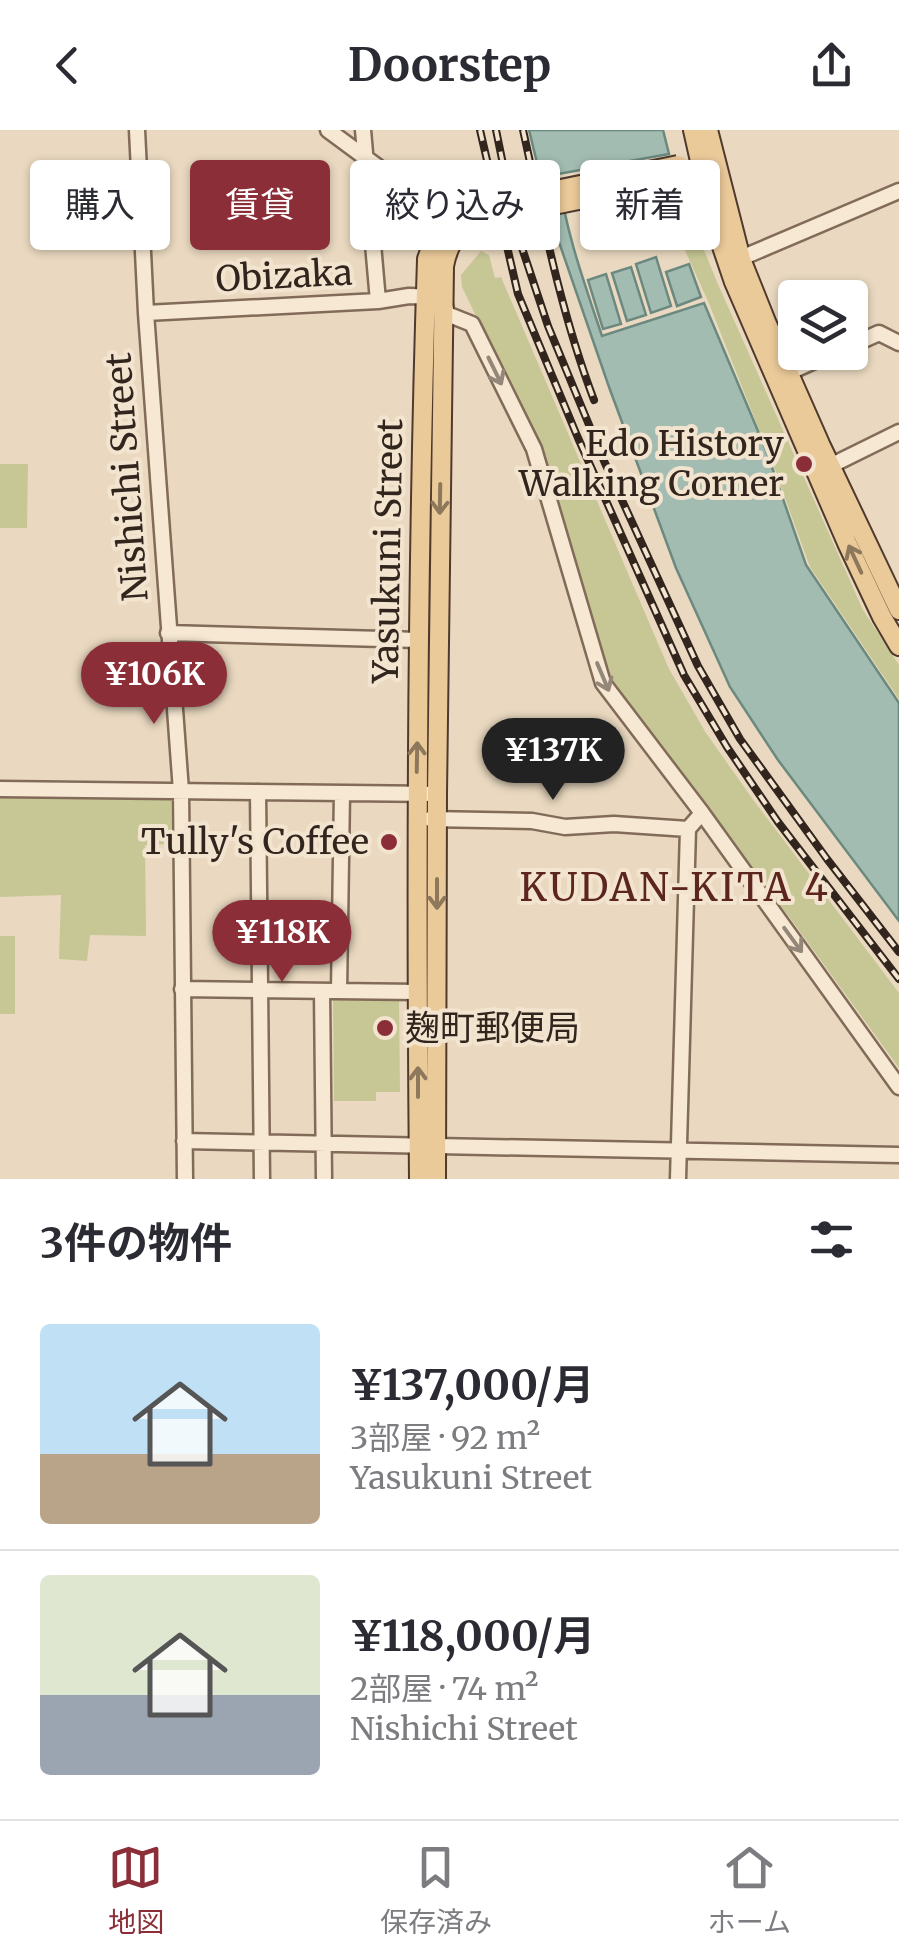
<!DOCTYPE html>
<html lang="ja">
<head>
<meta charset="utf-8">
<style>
  body { margin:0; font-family:Merriweather,"Noto Sans JP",serif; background:#f7f7f7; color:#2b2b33; height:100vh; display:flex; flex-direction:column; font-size:38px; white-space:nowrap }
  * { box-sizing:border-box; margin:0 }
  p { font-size:32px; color:#7c7c81 }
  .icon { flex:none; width:55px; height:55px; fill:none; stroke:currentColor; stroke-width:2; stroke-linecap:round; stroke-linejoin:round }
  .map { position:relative; height:1049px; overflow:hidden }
  .details { display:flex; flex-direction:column; background:#fff; flex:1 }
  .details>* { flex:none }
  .top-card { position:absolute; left:30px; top:30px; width:840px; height:90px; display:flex; gap:20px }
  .tools { position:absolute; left:778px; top:150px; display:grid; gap:20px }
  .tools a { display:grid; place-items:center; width:90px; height:90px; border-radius:10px; background:#fff; box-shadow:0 2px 8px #0004; font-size:50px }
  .price { position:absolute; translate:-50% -85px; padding:0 22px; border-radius:35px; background:#8c2e38; color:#fff; font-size:32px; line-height:65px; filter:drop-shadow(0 2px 5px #0008) }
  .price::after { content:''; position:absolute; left:50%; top:60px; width:30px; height:22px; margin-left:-15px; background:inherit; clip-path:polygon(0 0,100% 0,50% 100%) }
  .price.on { background:#222; color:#fff }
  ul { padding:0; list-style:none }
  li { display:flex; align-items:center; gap:30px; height:250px; padding:0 40px }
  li+li { border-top:2px solid #e1e1e2 }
  li span { display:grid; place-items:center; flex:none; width:280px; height:200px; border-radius:10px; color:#555 }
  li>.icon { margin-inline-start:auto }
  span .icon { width:120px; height:120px; fill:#fffc; stroke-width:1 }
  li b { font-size:42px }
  h2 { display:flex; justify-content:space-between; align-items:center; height:120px; padding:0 40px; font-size:42px }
  .pill { padding:0 35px; border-radius:10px; background:#fff; box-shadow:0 2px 8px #0004; font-size:35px; line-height:90px }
  .pill.on { background:#8c2e38; color:#fff }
  header { display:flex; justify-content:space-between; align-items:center; height:130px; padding:0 40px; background:#fff; font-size:45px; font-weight:700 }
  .tab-bar { display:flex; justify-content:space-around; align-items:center; height:140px; border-top:2px solid #e1e1e2; background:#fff; font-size:28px; color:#7c7c81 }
  .tab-bar a { display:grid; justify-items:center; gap:5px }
  .tab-bar .on { color:#8c2e38 }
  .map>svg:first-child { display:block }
  .green { fill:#c6c795 }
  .water { fill:#a3bcb2; stroke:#6b897f; stroke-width:2.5 }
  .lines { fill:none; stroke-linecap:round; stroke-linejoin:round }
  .minor-casing { stroke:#826b59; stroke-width:19 }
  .major-casing { stroke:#4f3a2e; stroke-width:22 }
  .minor { stroke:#f6e8d2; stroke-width:14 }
  .major { stroke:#ebca9a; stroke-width:18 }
  .rail-casing { stroke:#32251d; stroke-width:8 }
  .rail { stroke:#f2e4cf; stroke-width:4; stroke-dasharray:11; stroke-linecap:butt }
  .major-bridge-casing { stroke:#4f3a2e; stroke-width:22; stroke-linecap:butt }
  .major-bridge { stroke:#ebca9a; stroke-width:18 }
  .oneway { stroke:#948678 }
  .oneway2 { stroke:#8e785c }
  .poi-dot { fill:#8c2e38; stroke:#f2e4cf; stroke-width:4 }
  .labels { text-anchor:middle; stroke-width:8; stroke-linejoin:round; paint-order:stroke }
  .street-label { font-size:35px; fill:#32251d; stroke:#f2e4cf }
  .poi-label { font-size:35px; fill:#32251d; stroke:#f2e4cf; text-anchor:end }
  .neighbourhood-label { font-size:38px; letter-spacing:2.5px; fill:#5c261f; stroke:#f2e4cf }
</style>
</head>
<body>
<header><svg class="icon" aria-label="back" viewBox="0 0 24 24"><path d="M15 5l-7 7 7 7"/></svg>Doorstep<svg class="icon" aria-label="share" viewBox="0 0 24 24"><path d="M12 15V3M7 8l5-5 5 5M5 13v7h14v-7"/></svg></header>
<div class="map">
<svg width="899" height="1049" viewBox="0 0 899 1049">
  <rect width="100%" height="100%" fill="#ead9c0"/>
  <path class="green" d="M697 94 704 120 717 152 863 480 899 535V569L810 437 780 354 786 351 784 348 779 350 708 171 682 114 687 111 683 96Z
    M481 121 489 125 495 148 501 147 669 539 706 603 754 671 899 863V938L790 788 618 567 608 547 539 317 462 157 461 145Z
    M0 334H28L27 398H0Z
    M0 666 171 670 172 714 145 715 146 806 90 805 87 831 59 829 61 765 0 767Z
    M0 806H15V884H0Z
    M399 867 400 962H376V971H334L333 868Z"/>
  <path class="water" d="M529 0H663L669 24 558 44C565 100 584 152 602 206L704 173 766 320 806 435 899 573V791L778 630 730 557 676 438 609 257 550 86Z
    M656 127 671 176 651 183 636 134Z
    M689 134 701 167 677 176 666 142Z
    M631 137 646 185 627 191 612 143Z
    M606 144 621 194 603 199 588 150Z"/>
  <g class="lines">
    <g class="minor-casing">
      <path id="minor" d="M137 0 146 183 181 661 185 1049
        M328 0 416 65 453 98
        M363 0 378 171
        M734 131 899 61
        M146 183 378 171 409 166 443 167 447 184 472 194 534 319 603 553 702 683 899 957
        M850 216 879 203 899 213
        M788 243 834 222
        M830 336 899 302
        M168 503 419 510
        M0 659 437 664
        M258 662 262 1049
        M430 689 532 691 565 697 614 694 688 699 702 683
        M182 859 417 862
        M322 861 324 1049
        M339 861 342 663
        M184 1011 899 1025
        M678 1049 688 699"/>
    </g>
    <g class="major-casing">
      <path id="major" d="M693 0 714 93 734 152 847 413 882 487 899 516
        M708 0 741 129 767 194 820 314 899 480
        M419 1049C416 742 417 436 427 129 437 99 446 85 478 76
        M436 1049 437 664 444 136C448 115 459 96 480 90"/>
    </g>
    <use href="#minor" class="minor"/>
    <use href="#major" class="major"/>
    <g class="rail-casing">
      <path id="rail" d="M480 0 518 164 578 308 684 545 727 617 778 692 899 849
        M496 0 504 39
        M523 0C543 91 561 183 594 270
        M520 112 548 196 604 331 698 536 740 609 827 729 899 822"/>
    </g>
    <use href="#rail" class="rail"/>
    <g class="major-bridge-casing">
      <path id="major-bridge" d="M478 76 678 35
        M480 90 682 49"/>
    </g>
    <use href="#major-bridge" class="major-bridge"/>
  </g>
  <defs><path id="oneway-shaft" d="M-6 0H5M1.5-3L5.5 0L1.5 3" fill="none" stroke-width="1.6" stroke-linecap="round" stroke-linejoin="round" transform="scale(2.5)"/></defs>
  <g class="oneway">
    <use href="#oneway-shaft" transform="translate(495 241) rotate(64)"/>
    <use href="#oneway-shaft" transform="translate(603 547) rotate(67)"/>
    <use href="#oneway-shaft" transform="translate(793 810) rotate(54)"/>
  </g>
  <g class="oneway2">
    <use href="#oneway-shaft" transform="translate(440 369) rotate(91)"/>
    <use href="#oneway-shaft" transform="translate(855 429) rotate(-115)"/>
    <use href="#oneway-shaft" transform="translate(417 627) rotate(-89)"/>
    <use href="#oneway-shaft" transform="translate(437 764) rotate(90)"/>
    <use href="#oneway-shaft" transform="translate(418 952) rotate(-90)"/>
  </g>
  <g class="poi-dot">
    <circle cx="804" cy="334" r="10"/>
    <circle cx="389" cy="712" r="10"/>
    <circle cx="385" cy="898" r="10"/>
  </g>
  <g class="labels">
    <g class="street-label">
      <text transform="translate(284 146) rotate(-3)" y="12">Obizaka</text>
      <text transform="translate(127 347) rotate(-94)" y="12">Nishichi Street</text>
      <text transform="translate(388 421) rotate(-89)" y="12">Yasukuni Street</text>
    </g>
    <g class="poi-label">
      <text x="784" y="326">Edo History<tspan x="784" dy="40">Walking Corner</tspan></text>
      <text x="369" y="724">Tully's Coffee</text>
      <text x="405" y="910" text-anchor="start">麹町郵便局</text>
    </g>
    <g class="neighbourhood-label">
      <text x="675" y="771">KUDAN-KITA 4</text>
    </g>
  </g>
</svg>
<div class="tools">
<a><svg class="icon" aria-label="layers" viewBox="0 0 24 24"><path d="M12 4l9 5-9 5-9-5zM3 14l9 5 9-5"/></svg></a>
</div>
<b class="price" style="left:154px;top:597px">¥106K</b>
<b class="price on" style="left:553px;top:673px">¥137K</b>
<b class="price" style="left:282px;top:855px">¥118K</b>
<div class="top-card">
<a class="pill">購入</a>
<a class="pill on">賃貸</a>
<a class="pill">絞り込み</a>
<a class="pill">新着</a>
</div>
</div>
<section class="details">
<h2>3件の物件<svg class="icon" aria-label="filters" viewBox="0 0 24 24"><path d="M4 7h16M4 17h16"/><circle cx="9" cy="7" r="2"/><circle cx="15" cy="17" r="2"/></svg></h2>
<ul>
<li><span style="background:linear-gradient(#bfe0f5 65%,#b9a48a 0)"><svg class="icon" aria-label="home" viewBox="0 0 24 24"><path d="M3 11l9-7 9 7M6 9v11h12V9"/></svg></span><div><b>¥137,000/月</b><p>3部屋 · 92 m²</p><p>Yasukuni Street</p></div></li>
<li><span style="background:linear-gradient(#dfe7d0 60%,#9aa5b1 0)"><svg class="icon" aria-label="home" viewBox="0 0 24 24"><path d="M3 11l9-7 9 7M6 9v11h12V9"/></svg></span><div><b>¥118,000/月</b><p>2部屋 · 74 m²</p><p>Nishichi Street</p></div></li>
</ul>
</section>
<nav class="tab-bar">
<a class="on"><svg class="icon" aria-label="map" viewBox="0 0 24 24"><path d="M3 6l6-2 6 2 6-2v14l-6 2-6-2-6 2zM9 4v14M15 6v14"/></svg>地図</a>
<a><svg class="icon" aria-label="saved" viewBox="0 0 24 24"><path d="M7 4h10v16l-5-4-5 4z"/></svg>保存済み</a>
<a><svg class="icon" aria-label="home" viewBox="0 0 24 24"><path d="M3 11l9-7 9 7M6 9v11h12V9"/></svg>ホーム</a>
</nav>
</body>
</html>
